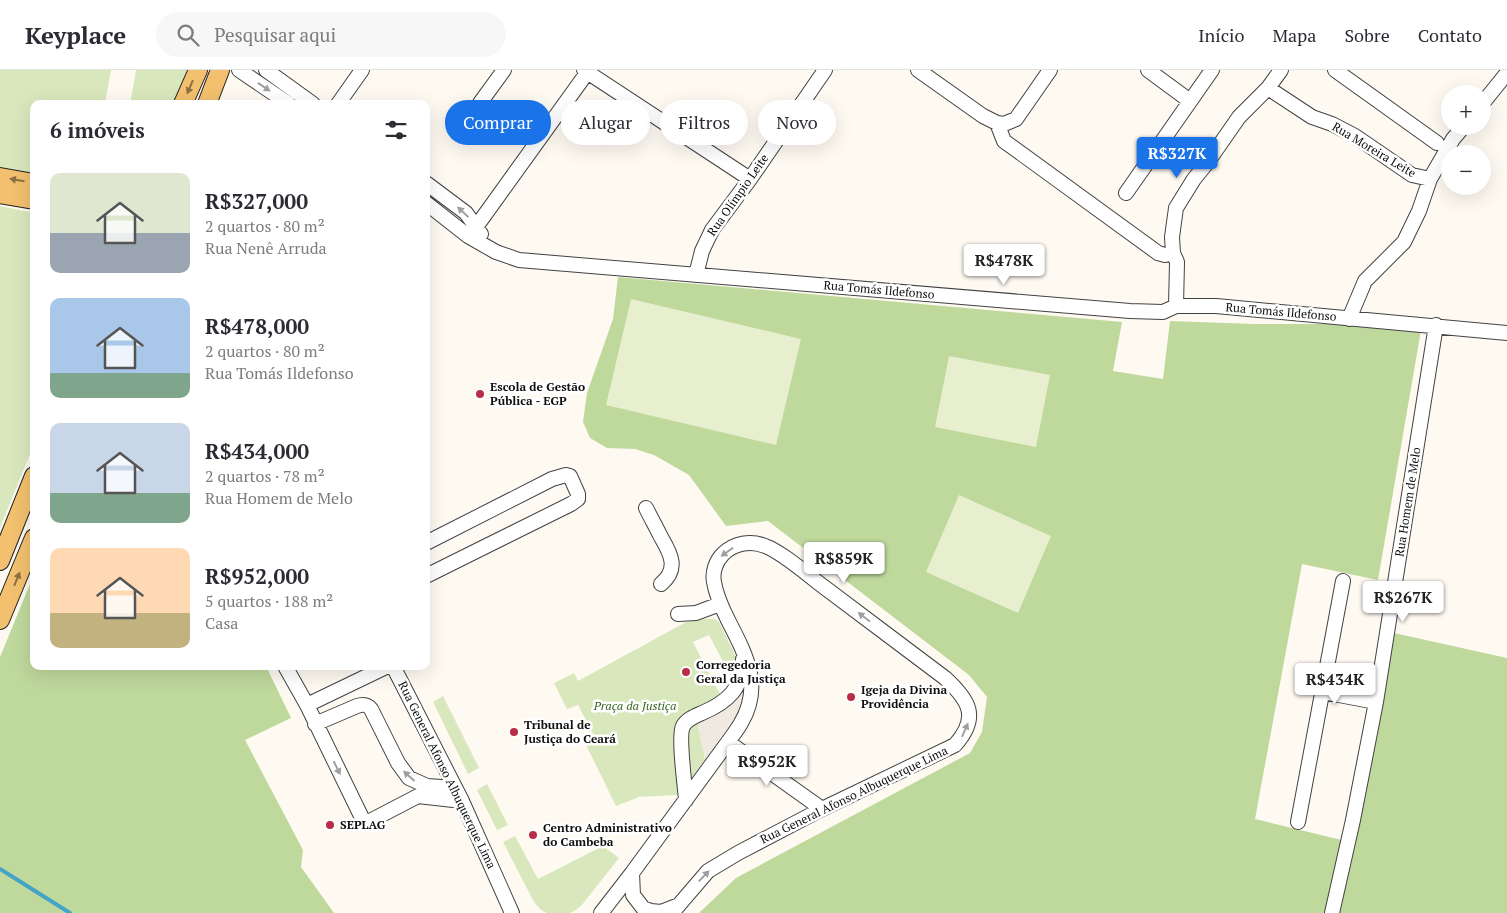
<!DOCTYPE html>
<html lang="pt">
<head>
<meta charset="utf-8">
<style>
  body { margin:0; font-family:"PT Serif",serif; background:#f7f7f7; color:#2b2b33; height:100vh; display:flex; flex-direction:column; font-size:19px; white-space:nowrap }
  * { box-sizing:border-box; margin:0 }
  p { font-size:16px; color:#7c7c81 }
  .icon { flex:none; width:28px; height:28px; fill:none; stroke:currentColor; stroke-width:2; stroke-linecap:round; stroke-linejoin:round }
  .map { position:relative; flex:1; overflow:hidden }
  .panel { position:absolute; left:30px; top:30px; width:400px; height:570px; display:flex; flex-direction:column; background:#fff; border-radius:10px; box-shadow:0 5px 20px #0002 }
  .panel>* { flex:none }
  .top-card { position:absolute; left:445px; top:30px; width:475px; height:45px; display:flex; gap:10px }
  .fabs { position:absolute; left:1441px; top:15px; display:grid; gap:10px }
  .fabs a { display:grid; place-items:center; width:50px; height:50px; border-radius:50%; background:#fff; box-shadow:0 5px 20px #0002; font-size:25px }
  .price { position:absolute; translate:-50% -42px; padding:0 11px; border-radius:5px; background:#fff; color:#222; font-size:16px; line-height:32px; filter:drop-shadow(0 1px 2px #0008) }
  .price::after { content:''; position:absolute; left:50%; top:30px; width:15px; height:11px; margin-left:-8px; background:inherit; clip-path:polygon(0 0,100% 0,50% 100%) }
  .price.current { background:#1a73e8; color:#fff }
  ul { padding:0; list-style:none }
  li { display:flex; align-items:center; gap:15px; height:125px; padding:0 20px }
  li span { display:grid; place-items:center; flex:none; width:140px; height:100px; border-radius:10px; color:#555 }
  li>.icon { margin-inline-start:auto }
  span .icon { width:60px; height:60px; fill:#fffc; stroke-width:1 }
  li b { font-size:21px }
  h2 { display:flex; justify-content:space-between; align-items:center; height:60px; padding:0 20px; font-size:21px }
  .pill { padding:0 18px; border-radius:22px; background:#fff; box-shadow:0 5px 20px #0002; font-size:18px; line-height:45px }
  .pill.current { background:#1a73e8; color:#fff }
  header { display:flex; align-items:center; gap:30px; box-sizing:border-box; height:70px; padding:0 25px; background:#fff; border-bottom:1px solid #e1e1e2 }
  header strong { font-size:24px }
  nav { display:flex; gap:28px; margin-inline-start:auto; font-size:18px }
  .search { width:350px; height:45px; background:#f7f7f7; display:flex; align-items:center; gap:12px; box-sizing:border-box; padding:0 18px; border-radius:28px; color:#7c7c81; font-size:19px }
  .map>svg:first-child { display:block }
  .green { fill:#d9e8bc }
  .forest { fill:#bfd89c }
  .pitch { fill:#e8efce }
  .plaza { fill:#efe9e0 }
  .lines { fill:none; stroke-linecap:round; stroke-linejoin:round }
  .stream { stroke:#43a4c7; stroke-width:4 }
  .minor-casing { stroke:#424242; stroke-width:16 }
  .major-casing { stroke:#202020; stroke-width:20 }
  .minor { stroke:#fff; stroke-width:14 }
  .major { stroke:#f2c06e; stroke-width:18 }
  .oneway { fill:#8c7043 }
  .oneway2 { fill:#9f9f9f }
  .poi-dot { fill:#b92d46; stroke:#fff; stroke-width:2 }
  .labels { text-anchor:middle; stroke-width:5; stroke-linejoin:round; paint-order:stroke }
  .street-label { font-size:12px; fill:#0f0f0f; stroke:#fff }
  .poi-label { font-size:12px; font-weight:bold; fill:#0f0f0f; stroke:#fff; text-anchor:start }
  .park-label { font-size:12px; font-style:italic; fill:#386522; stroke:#fff }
</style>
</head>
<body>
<header>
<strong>Keyplace</strong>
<div class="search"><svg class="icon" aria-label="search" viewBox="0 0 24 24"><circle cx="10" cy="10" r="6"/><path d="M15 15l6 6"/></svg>Pesquisar aqui</div>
<nav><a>Início</a><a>Mapa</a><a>Sobre</a><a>Contato</a></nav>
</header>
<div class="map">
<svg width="1507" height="843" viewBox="0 0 1507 843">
  <rect width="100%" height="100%" fill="#fefaf2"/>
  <path class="green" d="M0 0H111L105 34H34V103L0 97Z
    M136 0H187L173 34H130Z
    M0 136 34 143V374L0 458Z
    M704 549H715L719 552 740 595 733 611 709 565 693 572 722 628 685 646 682 720 678 725 639 727 616 736 586 675 596 670 578 635 567 639 554 613 574 603 578 611 686 552Z
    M443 626 479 698 468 704 433 632Z
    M697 651 705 689 689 711 687 664 690 656Z
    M487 714 508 755 497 760 477 720Z
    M515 766 538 809 603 776 619 788 581 836 574 841 570 843H546L540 839 534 832 503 772Z"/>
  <path class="forest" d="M618 207 1122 252 1113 301 1163 309 1170 251 1254 254H1348L1421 260 1378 510 1302 494 1255 749 1354 773 1394 563 1507 588V843H699L736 808 970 683 982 662 987 627 969 605 768 451 726 456 689 405 654 385 635 379 607 378 590 368 583 352 587 323 613 249Z
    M34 504V596H266L291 648 245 670 303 780 301 797 334 843H0V587Z"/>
  <path class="pitch" d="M631 229 801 269 776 375 606 335Z
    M949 286 1050 305 1036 377 935 357Z
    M959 425 1051 466 1018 543 926 502Z"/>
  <path class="plaza" d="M744 613 743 631 736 646 705 689 697 651Z"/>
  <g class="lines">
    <path class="stream" d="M0 799 70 843"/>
    <g class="minor-casing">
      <path id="minor" d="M239 0 289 34
        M266 0 313 34
        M584 0 750 109
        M918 0 983 46 997 53 1004 54 1016 49 1050 0
        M1148 0 1190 31
        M1335 0 1437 73
        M1268 18 1312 47 1332 54 1355 66 1412 105 1430 109
        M480 33 504 0
        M338 34 362 0
        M1482 34 1507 3
        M997 53 1004 71 1158 183 1165 185 1173 183
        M426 113 466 143 481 164
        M1126 123 1212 0
        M426 133 468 166 496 182 519 190 1130 241 1163 242 1176 236H1216L1507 263
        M468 166 476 157 589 0
        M696 205 702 181 712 160 750 109 825 0
        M1176 236 1177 192 1173 183 1172 167 1176 138 1194 109 1207 93 1239 47 1268 18 1281 0
        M1349 249 1365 211 1404 172 1419 141 1430 109 1453 69 1464 56
        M646 438C651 448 656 457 661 467 671 484 679 499 661 514
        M426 473 552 409 566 405 570 406 578 424V429L571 434 426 506
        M678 544 696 543 720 534
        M285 596 307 635 388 596
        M393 596 462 731 512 843
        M1323 622 1376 632
        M307 635 363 750 366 752 370 751 418 726 462 731
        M315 654 357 636C363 634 367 634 371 639L398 693 409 708 427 716 455 718
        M728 672 822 739
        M686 730C685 716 678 666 683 656 687 649 695 646 702 643 728 632 743 618 743 589
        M1298 752 1343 511
        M632 803 633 825 643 838 651 841 661 842 679 835
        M601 843 632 803 728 672C732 666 737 660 741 653 763 616 746 585 728 550 722 538 716 525 714 512 712 502 716 491 723 484 734 473 751 470 765 476 782 482 809 506 824 517 864 547 905 578 945 608 969 630 980 647 955 675L822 739 738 783 708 801 672 843
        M1332 843 1353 750 1376 632 1436 255"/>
    </g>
    <g class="major-casing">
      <path id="major" d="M183 34 198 0
        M207 34 220 0
        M0 107 34 113
        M0 124 34 130
        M0 491 34 406
        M0 550 34 468"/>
    </g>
    <use href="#minor" class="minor"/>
    <use href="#major" class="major"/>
  </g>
  <defs><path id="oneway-solid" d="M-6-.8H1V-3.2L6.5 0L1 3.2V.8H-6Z" transform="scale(1.25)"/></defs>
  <g class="oneway">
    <use href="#oneway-solid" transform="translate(190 17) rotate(113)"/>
    <use href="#oneway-solid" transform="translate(17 110) rotate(-170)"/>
    <use href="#oneway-solid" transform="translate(17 509) rotate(-68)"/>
  </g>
  <g class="oneway2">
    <use href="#oneway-solid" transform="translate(264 17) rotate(34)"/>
    <use href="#oneway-solid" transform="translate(463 142) rotate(-137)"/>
    <use href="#oneway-solid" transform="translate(727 482) rotate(144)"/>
    <use href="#oneway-solid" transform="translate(864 547) rotate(-143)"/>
    <use href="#oneway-solid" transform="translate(965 660) rotate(-66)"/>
    <use href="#oneway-solid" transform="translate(337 698) rotate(64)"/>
    <use href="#oneway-solid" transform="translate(409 706) rotate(-138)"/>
    <use href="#oneway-solid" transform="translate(704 806) rotate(-46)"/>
  </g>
  <g class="poi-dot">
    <circle cx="480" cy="324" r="5"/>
    <circle cx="686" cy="602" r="5"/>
    <circle cx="851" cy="627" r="5"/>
    <circle cx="514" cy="662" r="5"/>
    <circle cx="330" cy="755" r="5"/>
    <circle cx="533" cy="765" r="5"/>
  </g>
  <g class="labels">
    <g class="street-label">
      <text transform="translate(1374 80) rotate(31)" y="4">Rua Moreira Leite</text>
      <text transform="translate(738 125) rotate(-55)" y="4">Rua Olímpio Leite</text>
      <text transform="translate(879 220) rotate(5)" y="4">Rua Tomás Ildefonso</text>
      <text transform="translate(1281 242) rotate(5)" y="4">Rua Tomás Ildefonso</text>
      <text transform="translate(1408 432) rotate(-81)" y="4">Rua Homem de Melo</text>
      <text transform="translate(447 705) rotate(64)" y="4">Rua General Afonso Albuquerque Lima</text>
      <text transform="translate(854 725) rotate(-26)" y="4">Rua General Afonso Albuquerque Lima</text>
    </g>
    <g class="poi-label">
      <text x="490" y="321">Escola de Gestão<tspan x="490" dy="14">Pública - EGP</tspan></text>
      <text x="696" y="599">Corregedoria<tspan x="696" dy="14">Geral da Justiça</tspan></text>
      <text x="861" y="624">Igeja da Divina<tspan x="861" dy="14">Providência</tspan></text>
      <text x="524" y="659">Tribunal de<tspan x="524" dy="14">Justiça do Ceará</tspan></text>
      <text x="340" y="759">SEPLAG</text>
      <text x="543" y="762">Centro Administrativo<tspan x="543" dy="14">do Cambeba</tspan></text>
    </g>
    <g class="park-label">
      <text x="635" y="640">Praça da Justiça</text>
    </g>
  </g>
</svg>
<div class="fabs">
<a>+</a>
<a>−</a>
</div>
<b class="price current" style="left:1177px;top:109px">R$327K</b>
<b class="price" style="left:1004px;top:216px">R$478K</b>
<b class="price" style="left:844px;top:514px">R$859K</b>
<b class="price" style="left:1403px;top:553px">R$267K</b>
<b class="price" style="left:1335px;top:635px">R$434K</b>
<b class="price" style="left:767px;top:717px">R$952K</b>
<div class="top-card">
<a class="pill current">Comprar</a>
<a class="pill">Alugar</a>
<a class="pill">Filtros</a>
<a class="pill">Novo</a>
</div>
<section class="panel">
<h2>6 imóveis<svg class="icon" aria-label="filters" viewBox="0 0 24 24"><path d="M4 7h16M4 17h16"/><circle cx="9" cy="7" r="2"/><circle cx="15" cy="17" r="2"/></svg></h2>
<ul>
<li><span style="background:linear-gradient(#dfe7d0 60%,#9aa5b1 0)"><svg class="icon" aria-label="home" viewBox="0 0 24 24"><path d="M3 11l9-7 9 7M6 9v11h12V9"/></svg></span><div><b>R$327,000</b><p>2 quartos · 80 m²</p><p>Rua Nenê Arruda</p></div></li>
<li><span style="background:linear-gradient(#a9c7e8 75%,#7fa58c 0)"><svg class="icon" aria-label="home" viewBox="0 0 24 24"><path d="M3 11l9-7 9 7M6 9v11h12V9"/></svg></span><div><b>R$478,000</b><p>2 quartos · 80 m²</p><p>Rua Tomás Ildefonso</p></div></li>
<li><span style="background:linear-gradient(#c9d6e8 70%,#7fa58c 0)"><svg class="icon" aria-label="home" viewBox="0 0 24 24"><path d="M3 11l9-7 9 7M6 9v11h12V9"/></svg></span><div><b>R$434,000</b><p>2 quartos · 78 m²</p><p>Rua Homem de Melo</p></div></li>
<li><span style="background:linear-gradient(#ffd9b3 65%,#c2b280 0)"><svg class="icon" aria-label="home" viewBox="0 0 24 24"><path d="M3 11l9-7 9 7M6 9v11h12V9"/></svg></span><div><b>R$952,000</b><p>5 quartos · 188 m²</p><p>Casa</p></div></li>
</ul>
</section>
</div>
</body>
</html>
